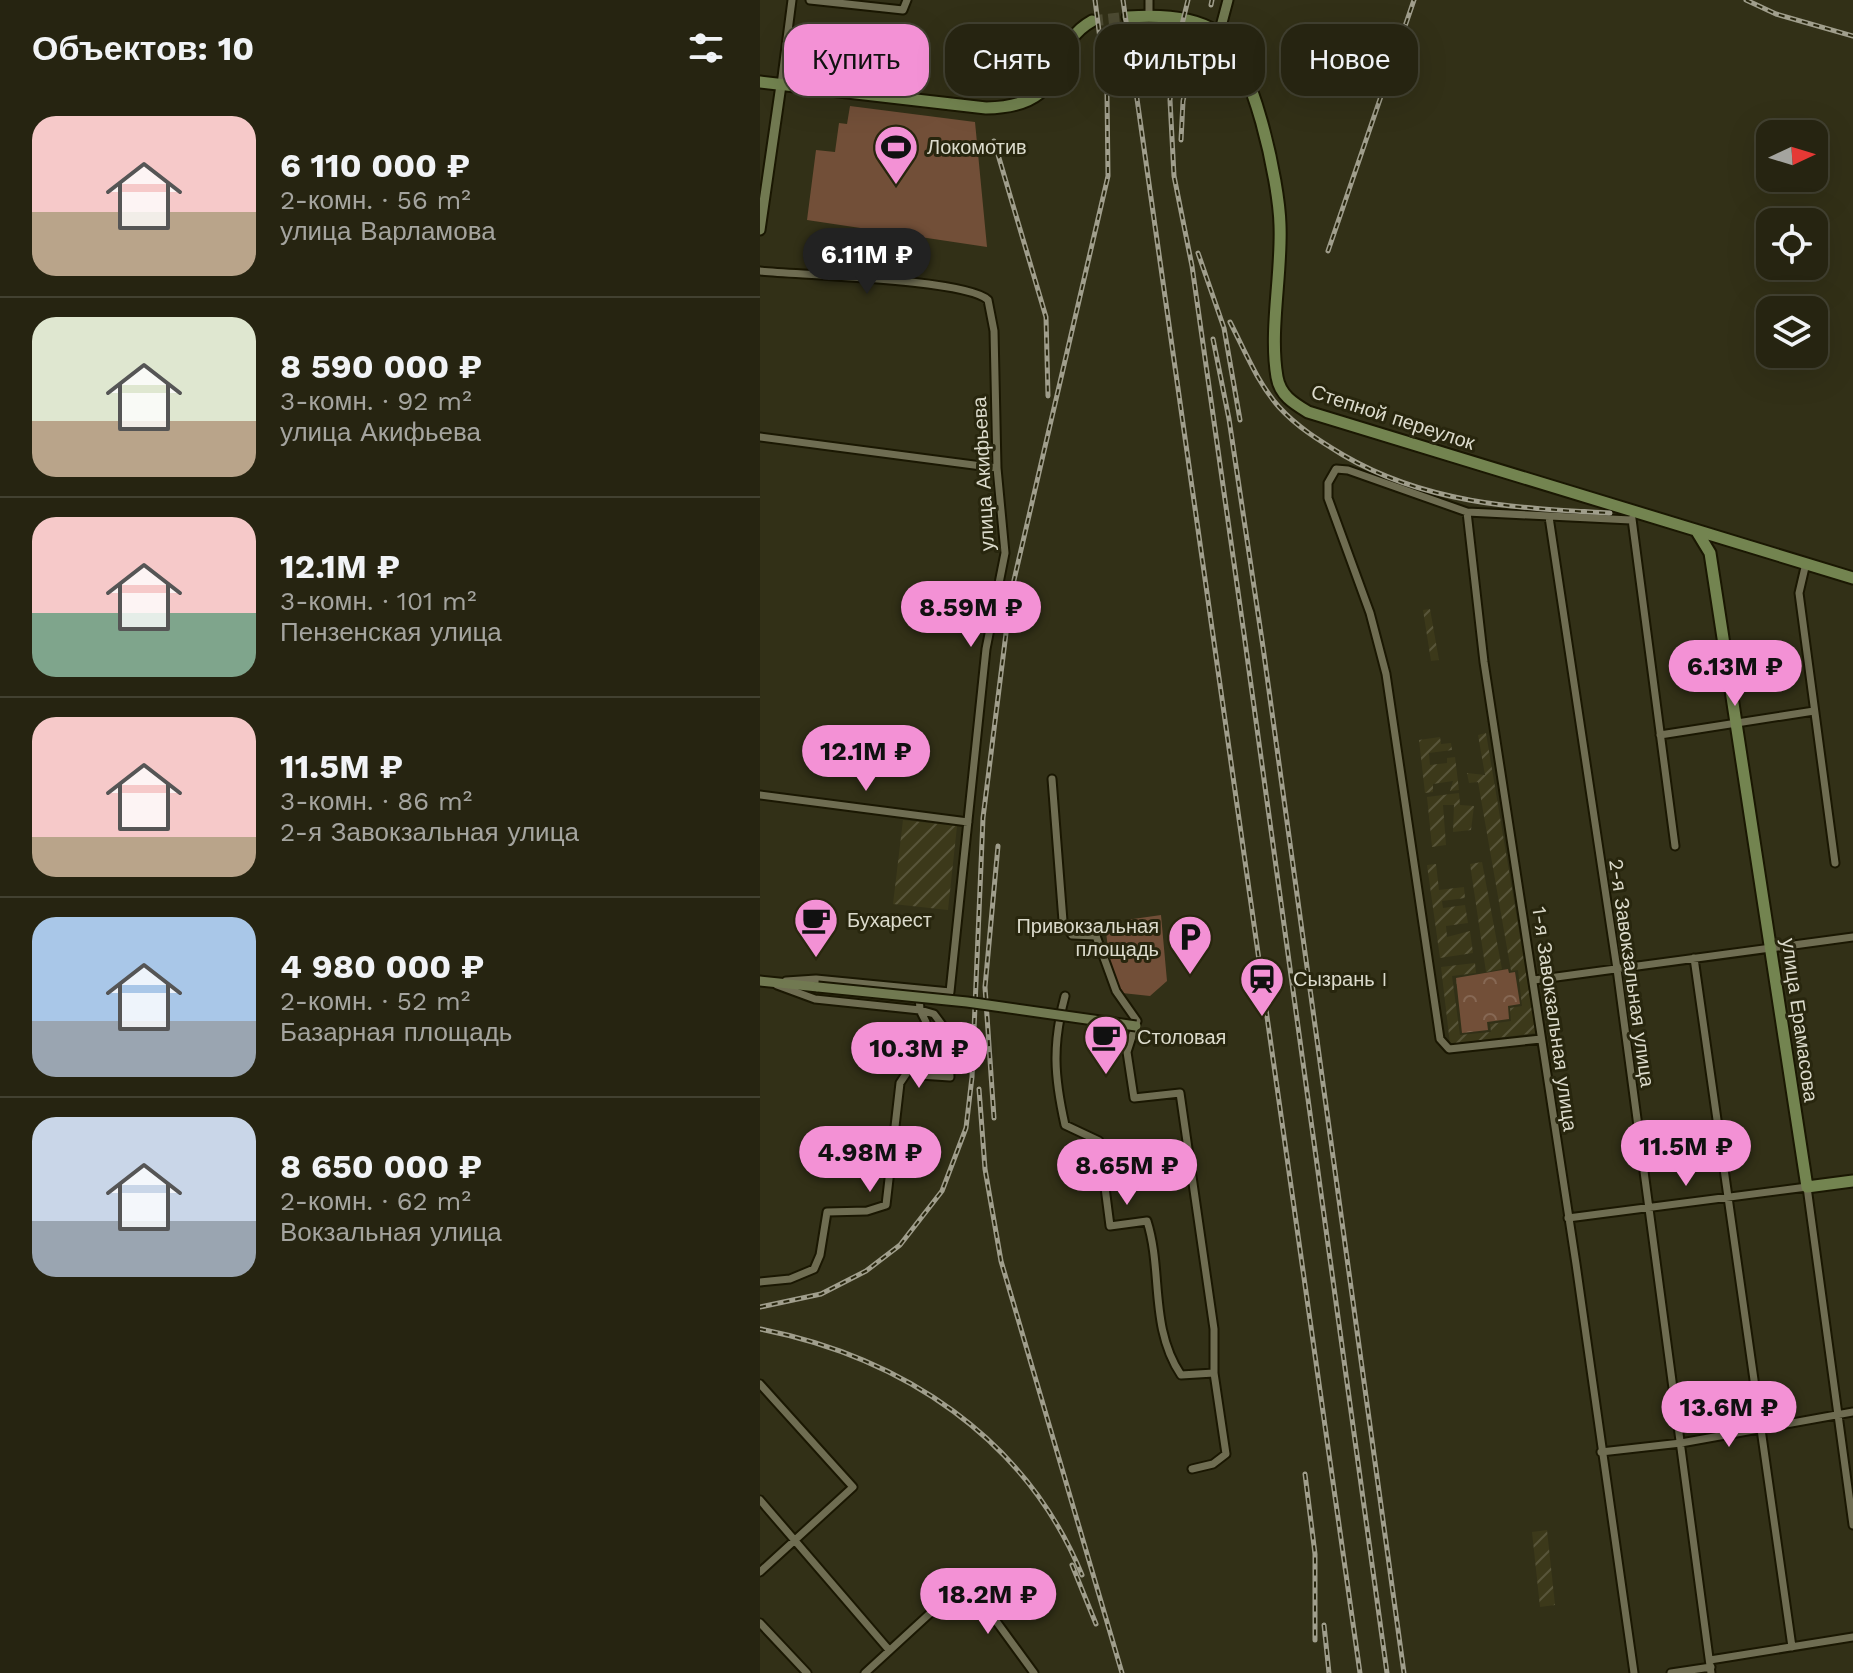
<!DOCTYPE html>
<html lang="ru">
<head>
<meta charset="utf-8">
<style>
  body { margin:0; font-family:"Work Sans",sans-serif; background:#2e2c1a; color:#f1f3f6; height:100vh; display:flex; flex-direction:column; font-size:30px; white-space:nowrap }
  * { box-sizing:border-box; margin:0 }
  p { font-size:26px; color:#a4a49f }
  .icon { flex:none; width:44px; height:44px; fill:none; stroke:currentColor; stroke-width:2; stroke-linecap:round; stroke-linejoin:round }
  .map { position:relative; flex:1; overflow:hidden }
  .panel { display:flex; flex-direction:column; background:#262411; width:760px }
  .panel>* { flex:none }
  .top-card { position:absolute; left:24px; top:24px; width:760px; height:72px; display:flex; gap:16px }
  .needle { width:52px; rotate:86deg }
  .controls { position:absolute; left:996px; top:120px; display:grid; gap:16px }
  .controls a { display:grid; place-items:center; width:72px; height:72px; border-radius:16px; background:#262411; box-shadow:0 8px 32px #0002,0 0 0 2px #424131; font-size:40px }
  .price { position:absolute; translate:-50% -68px; padding:0 18px; border-radius:28px; background:#f391d5; color:#111; font-size:26px; line-height:52px; filter:drop-shadow(0 2px 4px #0008) }
  .price::after { content:''; position:absolute; left:50%; top:48px; width:24px; height:18px; margin-left:-12px; background:inherit; clip-path:polygon(0 0,100% 0,50% 100%) }
  .price.on { background:#222; color:#fff }
  ul { padding:0; list-style:none }
  li { display:flex; align-items:center; gap:24px; height:200px; padding:0 32px }
  li+li { border-top:2px solid #424131 }
  li span { display:grid; place-items:center; flex:none; width:224px; height:160px; border-radius:24px; color:#555 }
  li>.icon { margin-inline-start:auto }
  span .icon { width:96px; height:96px; fill:#fffc; stroke-width:1 }
  li b { font-size:34px }
  h2 { display:flex; justify-content:space-between; align-items:center; height:96px; padding:0 32px; font-size:34px }
  .chip { padding:0 28px; border-radius:24px; background:#262411; box-shadow:0 8px 32px #0002,0 0 0 2px #424131; font-size:28px; line-height:72px }
  .chip.on { background:#f391d5; color:#111 }
  main { display:flex; flex:1; min-height:0 }
  .map>svg:first-child { display:block }
  .industrial { fill:url(#industrial-furrows) }
  .green { fill:#724f38 }
  .forest { fill:url(#forest-crowns) }
  .lines { fill:none; stroke-linecap:round; stroke-linejoin:round }
  .primary-tunnel { stroke:#4c4a32; stroke-width:11; stroke-dasharray:11 5.5; stroke-linecap:butt }
  .street-casing { stroke:#1a1702; stroke-width:11 }
  .secondary-casing { stroke:#1a1702; stroke-width:13 }
  .primary-casing { stroke:#1a1702; stroke-width:15 }
  .street { stroke:#6f6d52; stroke-width:7 }
  .secondary { stroke:#717951; stroke-width:9 }
  .primary { stroke:#738450; stroke-width:11 }
  .rail-casing { stroke:#a09e8c; stroke-width:5 }
  .rail { stroke:#28260e; stroke-width:2; stroke-dasharray:6; stroke-linecap:butt }
  .secondary-bridge-casing { stroke:#1a1702; stroke-width:13; stroke-linecap:butt }
  .secondary-bridge { stroke:#717951; stroke-width:9 }
  .labels { text-anchor:middle; stroke-width:6; stroke-linejoin:round; paint-order:stroke }
  .poi-label { font-size:20px; fill:#dcdbcc; stroke:#28260e; text-anchor:start }
  .street-label { font-size:20px; fill:#dcdbcc; stroke:#28260e }
</style>
</head>
<body>
<main>
<section class="panel">
<h2>Объектов: 10<svg class="icon" aria-label="filters" viewBox="0 0 24 24"><path d="M4 7h16M4 17h16"/><circle cx="9" cy="7" r="2"/><circle cx="15" cy="17" r="2"/></svg></h2>
<ul>
<li><span style="background:linear-gradient(#f6c9c9 60%,#b9a48a 0)"><svg class="icon" aria-label="home" viewBox="0 0 24 24"><path d="M3 11l9-7 9 7M6 9v11h12V9"/></svg></span><div><b>6 110 000 ₽</b><p>2-комн. · 56 m²</p><p>улица Варламова</p></div></li>
<li><span style="background:linear-gradient(#dfe7d0 65%,#b9a48a 0)"><svg class="icon" aria-label="home" viewBox="0 0 24 24"><path d="M3 11l9-7 9 7M6 9v11h12V9"/></svg></span><div><b>8 590 000 ₽</b><p>3-комн. · 92 m²</p><p>улица Акифьева</p></div></li>
<li><span style="background:linear-gradient(#f6c9c9 60%,#7fa58c 0)"><svg class="icon" aria-label="home" viewBox="0 0 24 24"><path d="M3 11l9-7 9 7M6 9v11h12V9"/></svg></span><div><b>12.1M ₽</b><p>3-комн. · 101 m²</p><p>Пензенская улица</p></div></li>
<li><span style="background:linear-gradient(#f6c9c9 75%,#b9a48a 0)"><svg class="icon" aria-label="home" viewBox="0 0 24 24"><path d="M3 11l9-7 9 7M6 9v11h12V9"/></svg></span><div><b>11.5M ₽</b><p>3-комн. · 86 m²</p><p>2-я Завокзальная улица</p></div></li>
<li><span style="background:linear-gradient(#a9c7e8 65%,#9aa5b1 0)"><svg class="icon" aria-label="home" viewBox="0 0 24 24"><path d="M3 11l9-7 9 7M6 9v11h12V9"/></svg></span><div><b>4 980 000 ₽</b><p>2-комн. · 52 m²</p><p>Базарная площадь</p></div></li>
<li><span style="background:linear-gradient(#c9d6e8 65%,#9aa5b1 0)"><svg class="icon" aria-label="home" viewBox="0 0 24 24"><path d="M3 11l9-7 9 7M6 9v11h12V9"/></svg></span><div><b>8 650 000 ₽</b><p>2-комн. · 62 m²</p><p>Вокзальная улица</p></div></li>
</ul>
</section>
<div class="map">
<svg width="1093" height="1673" viewBox="0 0 1093 1673">
  <defs>
    <pattern id="industrial-furrows" width="10" height="10" patternUnits="userSpaceOnUse" patternTransform="scale(2)"><rect width="10" height="10" fill="#3c391a"/><path d="M-1 1l2-2M0 10L10 0M9 11l2-2" fill="none" stroke="#58553a"/></pattern>
    <pattern id="forest-crowns" width="20" height="18" patternUnits="userSpaceOnUse" patternTransform="scale(2)"><rect width="20" height="18" fill="#724f38"/><path d="M2 6a3 3 0 1 1 6 0M12 15a3 3 0 1 1 6 0" fill="none" stroke="#866854"/></pattern>
  </defs>
  <rect width="100%" height="100%" fill="#323017"/>
  <path class="industrial" d="M670 609 679 660 671 661 663 610Z
    M726 733 776 1033 690 1044 681 967 715 963 716 973 692 976 700 1035 731 1032 730 1024 751 1021 750 1008 762 1006 758 970 751 971 718 782 709 783 707 773 725 775 718 735Z
    M680 737 681 744 691 743 692 750 669 753 670 765 687 763V758L695 757 699 790 690 791 693 781 673 784V792L665 793 659 740Z
    M699 793 700 805 714 806 711 830 693 832 694 805H683L686 845 672 847 667 797Z
    M143 820 197 826 188 910 133 904Z
    M722 862 742 969 726 972 710 864Z
    M676 864 679 890 704 887 705 898 682 901 683 908 705 905 708 923 686 926 687 937 710 931 713 953 680 958 667 865Z
    M787 1530 795 1605 780 1607 772 1532Z"/>
  <path class="green" d="M90 106 215 122 227 247 47 220 56 150 75 152 79 123 87 124Z
    M401 915 407 981 390 996 362 993 350 965 346 932 367 930 366 920Z"/>
  <path class="forest" d="M748 969 749 973 755 972 760 1004 748 1006 749 1019 727 1022 728 1030 702 1033 696 978Z"/>
  <g class="lines">
    <path class="primary-tunnel" d="M332 21 368 17"/>
    <g class="street-casing">
      <path id="street" d="M50 0 143 10 147 0
        M389 16V0
        M21 85 32 0
        M0 271C39 275 206 279 228 300L234 331 237 468 245 553 226 649 190 992 56 979 26 981
        M0 437 237 468
        M707 512 724 662 816 1264 874 1673
        M789 517 857 969 951 1673
        M872 519 915 846
        M1046 563 1039 593 1075 863
        M900 735 1054 711
        M292 779 303 921 312 935 336 936 356 991 377 1021 367 1052 374 1098 420 1093 454 1329V1373L466 1454 453 1464 432 1469
        M0 795 208 822
        M934 958 1032 1647
        M774 980 1093 937
        M17 985 55 999 160 1010 166 1022 160 1075 190 1077 188 1033 174 1014 160 1010 159 995
        M305 996C292 1045 294 1076 305 1125L339 1141 350 1226 387 1221C403 1271 389 1327 421 1375L454 1373
        M781 1039 689 1049 680 1039 626 674 610 613 568 498V483L576 469 588 470 707 512 871 520
        M808 1218 1047 1187 1093 1525
        M0 1282 30 1279 54 1269 60 1255 67 1212 107 1211 126 1205 140 1083 148 1071 160 1064
        M0 1384 93 1487 0 1572
        M841 1452 921 1443 1093 1412
        M0 1500 129 1650
        M0 1623 47 1673
        M950 1660 1093 1637
        M105 1673 203 1583 236 1621 274 1673
        M911 1673 951 1667"/>
    </g>
    <g class="secondary-casing">
      <path id="secondary" d="M459 34 468 0
        M0 230 21 85
        M0 981 58 987"/>
    </g>
    <g class="primary-casing">
      <path id="primary" d="M368 17C396 15 433 16 457 32 493 58 519 182 520 225 522 273 509 331 517 377 520 395 533 403 548 412L1093 578
        M0 82 226 108C315 106 283 48 332 21
        M936 530 950 553 1047 1187 1093 1181"/>
    </g>
    <use href="#street" class="street"/>
    <use href="#secondary" class="secondary"/>
    <use href="#primary" class="primary"/>
    <g class="rail-casing">
      <path id="rail" d="M363 0 600 1673
        M428 0 416 49 410 100 414 176 432 266 484 634 627 1673
        M986 0 1016 14 1093 36
        M451 5 452 0
        M421 140 423 101 432 61
        M234 141 286 317 288 396
        M568 251 654 0
        M438 253 464 328 480 420
        M470 322C485 351 497 382 519 407 537 427 560 441 583 455 667 504 755 508 850 513
        M453 339 469 419 503 647 644 1673
        M219 1089 225 1169 241 1261 362 1673
        M234 1118 225 987 238 846
        M0 1307 61 1294 106 1271 140 1245 182 1191 206 1128 212 1077 223 818 251 593 348 176 347 93 335 0
        M0 1329C142 1357 266 1438 322 1575
        M545 1474 555 1554V1640
        M312 1565 336 1624
        M564 1625 569 1673"/>
    </g>
    <use href="#rail" class="rail"/>
    <g class="secondary-bridge-casing">
      <path id="secondary-bridge" d="M58 987 207 1002 376 1026"/>
    </g>
    <use href="#secondary-bridge" class="secondary-bridge"/>
  </g>
  <defs>
    <g id="stadium-pin" transform="scale(2.3)"><path d="M0 17L-7.5 6A9.5 9.5 0 1 1 7.5 6Z" fill="#f391d5" stroke="#28260e"/><path d="M0-5a6.5 5 0 1 0 0 10a6.5 5 0 1 0 0-10ZM-3.5-1.8h7v3.6h-7Z" fill="#111"/></g>
    <g id="cafe-pin" transform="scale(2.3)"><path d="M0 17L-7.5 6A9.5 9.5 0 1 1 7.5 6Z" fill="#f391d5" stroke="#28260e"/><path d="M-5.5-4.5H6V0H3Q3 3.5 0 3.5H-2.5Q-5.5 3.5-5.5 0ZM3-3.2v2h1.7v-2ZM-6 4.5H4V6H-6Z" fill="#111"/></g>
    <g id="parking-pin" transform="scale(2.3)"><path d="M0 17L-7.5 6A9.5 9.5 0 1 1 7.5 6Z" fill="#f391d5" stroke="#28260e"/><path d="M-3.5-5.5H1a3.5 3.5 0 0 1 0 7H-1V5.5H-3.5ZM-1-3.4V-.6H.8a1.4 1.4 0 0 0 0-2.8Z" fill="#111"/></g>
    <g id="station-pin" transform="scale(2.3)"><path d="M0 17L-7.5 6A9.5 9.5 0 1 1 7.5 6Z" fill="#f391d5" stroke="#28260e"/><path d="M-3-6H3Q5-6 5-4V2Q5 4 3 4L4.5 6H3L1.5 4h-3L-3 6H-4.5L-3 4Q-5 4-5 2V-4Q-5-6-3-6ZM-3.5-4v3h7v-3ZM-3.5 1v1.5H-2V1ZM2 1v1.5H3.5V1Z" fill="#111"/></g>
  </defs>
  <g fill-rule="evenodd">
    <use href="#stadium-pin" x="136" y="147"/>
    <use href="#cafe-pin" x="56" y="920"/>
    <use href="#parking-pin" x="430" y="937"/>
    <use href="#station-pin" x="502" y="979"/>
    <use href="#cafe-pin" x="346" y="1037"/>
  </g>
  <g class="labels">
    <g class="poi-label">
      <text x="167" y="154">Локомотив</text>
      <text x="87" y="927">Бухарест</text>
      <text x="399" y="933" text-anchor="end">Привокзальная<tspan x="399" dy="23">площадь</tspan></text>
      <text x="533" y="986">Сызрань I</text>
      <text x="377" y="1044">Столовая</text>
    </g>
    <g class="street-label">
      <text transform="translate(633 417) rotate(18)" y="7">Степной переулок</text>
      <text transform="translate(223 474) rotate(-93)" y="7">улица Акифьева</text>
      <text transform="translate(872 973) rotate(82)" y="7">2-я Завокзальная улица</text>
      <text transform="translate(795 1019) rotate(82)" y="7">1-я Завокзальная улица</text>
      <text transform="translate(1040 1020) rotate(82)" y="7">улица Ерамасова</text>
    </g>
  </g>
</svg>
<div class="controls">
<a><svg class="needle" viewBox="-14 -14 28 28"><path d="M0-13l5 13h-10z" fill="#e53935"/><path d="M0 13l5-13h-10z" fill="#a4a49f"/></svg></a>
<a><svg class="icon" aria-label="locate" viewBox="0 0 24 24"><circle cx="12" cy="12" r="6"/><path d="M12 2v4M12 18v4M2 12h4M18 12h4"/></svg></a>
<a><svg class="icon" aria-label="layers" viewBox="0 0 24 24"><path d="M12 4l9 5-9 5-9-5zM3 14l9 5 9-5"/></svg></a>
</div>
<b class="price on" style="left:107px;top:296px">6.11M ₽</b>
<b class="price" style="left:211px;top:649px">8.59M ₽</b>
<b class="price" style="left:975px;top:708px">6.13M ₽</b>
<b class="price" style="left:106px;top:793px">12.1M ₽</b>
<b class="price" style="left:159px;top:1090px">10.3M ₽</b>
<b class="price" style="left:926px;top:1188px">11.5M ₽</b>
<b class="price" style="left:110px;top:1194px">4.98M ₽</b>
<b class="price" style="left:367px;top:1207px">8.65M ₽</b>
<b class="price" style="left:969px;top:1449px">13.6M ₽</b>
<b class="price" style="left:228px;top:1636px">18.2M ₽</b>
<div class="top-card">
<a class="chip on">Купить</a>
<a class="chip">Снять</a>
<a class="chip">Фильтры</a>
<a class="chip">Новое</a>
</div>
</div>
</main>
</body>
</html>
